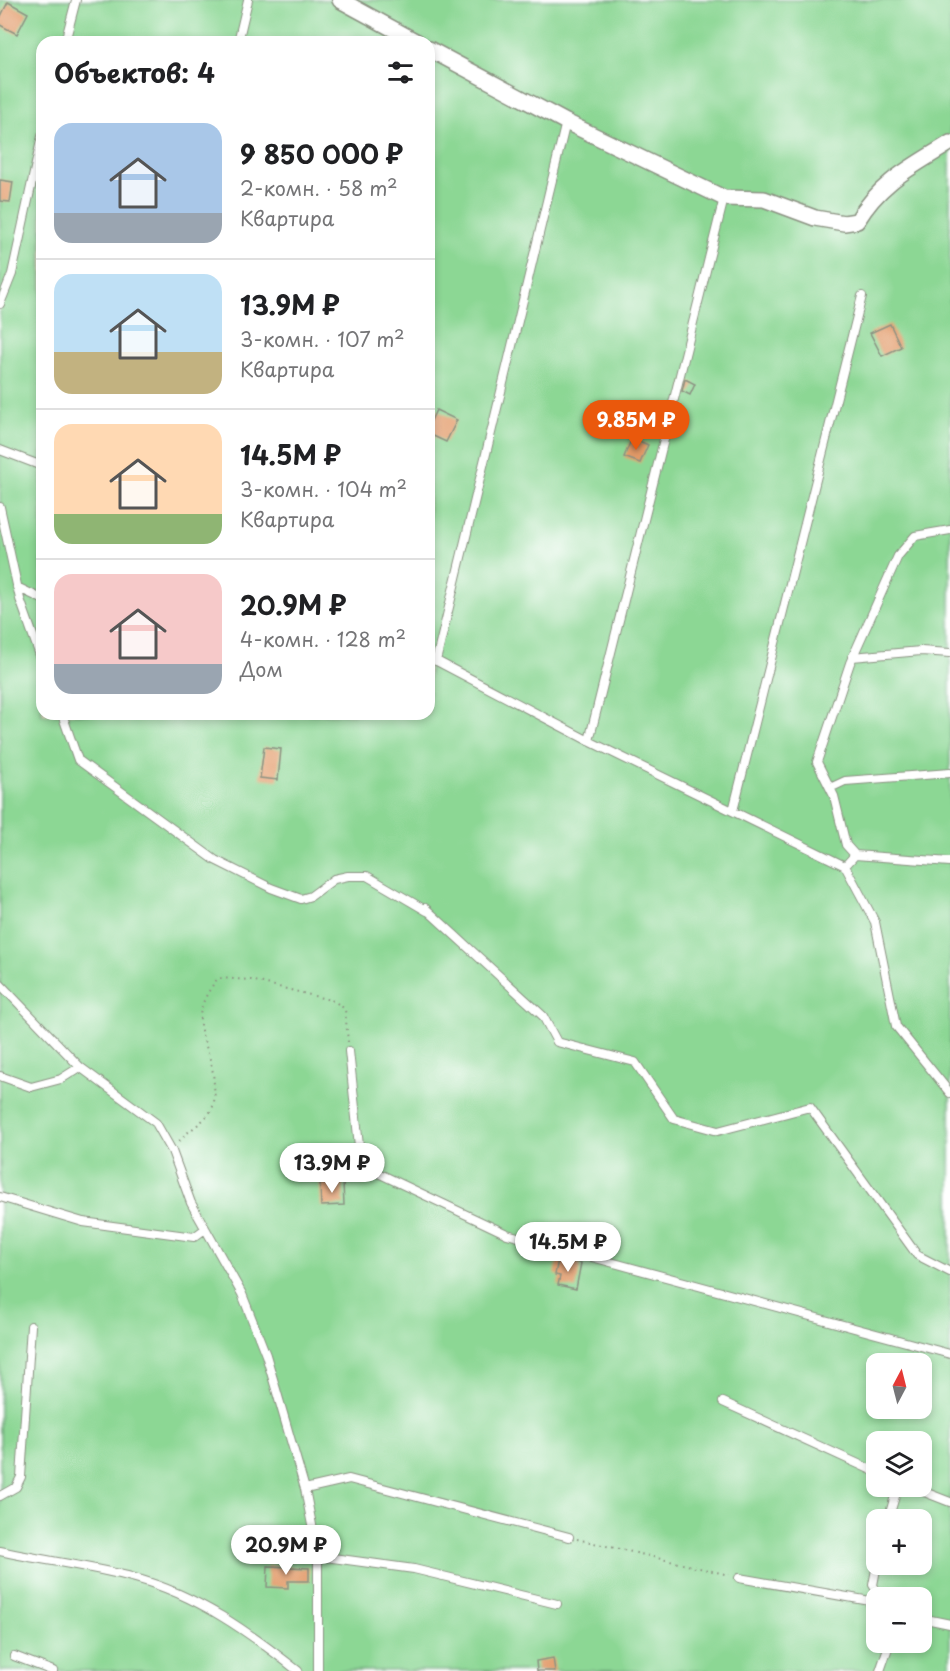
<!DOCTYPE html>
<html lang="ru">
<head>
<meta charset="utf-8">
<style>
  body { margin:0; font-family:"Playpen Sans",sans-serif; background:#f2f2f2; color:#202124; height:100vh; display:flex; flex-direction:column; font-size:22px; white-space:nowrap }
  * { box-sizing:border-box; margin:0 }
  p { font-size:20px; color:#757577 }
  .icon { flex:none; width:33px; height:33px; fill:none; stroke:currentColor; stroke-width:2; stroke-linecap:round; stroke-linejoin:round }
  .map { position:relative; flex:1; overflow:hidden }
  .details { position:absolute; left:36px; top:36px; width:399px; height:684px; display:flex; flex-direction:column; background:#fff; border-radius:18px; box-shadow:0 3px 9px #0003 }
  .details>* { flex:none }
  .needle { width:39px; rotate:7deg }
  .tools { position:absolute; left:866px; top:1353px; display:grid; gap:12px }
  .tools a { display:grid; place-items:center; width:66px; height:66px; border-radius:12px; background:#fff; box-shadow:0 3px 9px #0003; font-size:30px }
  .price { position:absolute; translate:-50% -51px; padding:0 14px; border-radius:21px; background:#fff; color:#222; font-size:20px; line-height:39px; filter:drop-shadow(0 2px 3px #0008) }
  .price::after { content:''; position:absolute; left:50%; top:36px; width:18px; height:14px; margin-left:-9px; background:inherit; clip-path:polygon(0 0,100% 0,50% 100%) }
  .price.current { background:#ea580c; color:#fff }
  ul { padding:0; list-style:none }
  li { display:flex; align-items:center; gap:18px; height:150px; padding:0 18px }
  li+li { border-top:2px solid #e0e0e0 }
  li span { display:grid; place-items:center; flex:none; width:168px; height:120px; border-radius:18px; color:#555 }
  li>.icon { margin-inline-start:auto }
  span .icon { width:72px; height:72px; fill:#fffc; stroke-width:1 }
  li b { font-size:26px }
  h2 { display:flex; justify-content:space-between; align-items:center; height:72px; padding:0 18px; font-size:26px }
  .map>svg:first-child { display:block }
  .green { fill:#8cd794; stroke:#568a64; stroke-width:1.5; fill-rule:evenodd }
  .building { fill:#e29a68 }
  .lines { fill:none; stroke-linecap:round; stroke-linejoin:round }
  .lane-casing { stroke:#8b9282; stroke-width:10 }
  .street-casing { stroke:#8b9282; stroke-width:18 }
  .path { stroke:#8b9282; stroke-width:2; stroke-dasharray:1.5 4.5; stroke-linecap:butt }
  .lane { stroke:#fff; stroke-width:8 }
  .street { stroke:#fff; stroke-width:15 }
</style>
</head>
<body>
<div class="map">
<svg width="950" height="1671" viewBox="0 0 950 1671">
  <rect width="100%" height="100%" fill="#fff"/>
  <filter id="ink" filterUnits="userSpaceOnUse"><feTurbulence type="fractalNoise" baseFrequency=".0167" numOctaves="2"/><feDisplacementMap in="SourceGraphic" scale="12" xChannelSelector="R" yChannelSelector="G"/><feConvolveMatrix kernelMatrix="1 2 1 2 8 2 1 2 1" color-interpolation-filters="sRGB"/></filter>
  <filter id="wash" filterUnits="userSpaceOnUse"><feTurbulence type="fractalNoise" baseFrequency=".008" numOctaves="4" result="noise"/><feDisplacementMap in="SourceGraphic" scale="24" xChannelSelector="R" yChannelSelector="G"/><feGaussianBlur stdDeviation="1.35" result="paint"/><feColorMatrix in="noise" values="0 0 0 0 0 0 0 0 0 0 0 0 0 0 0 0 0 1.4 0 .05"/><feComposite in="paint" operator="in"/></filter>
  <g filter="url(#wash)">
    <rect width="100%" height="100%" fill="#f7e6d0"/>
    <path class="green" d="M0 0H950V1671H0ZM42 42H429V714H42ZM876 1364H921V1408H876ZM876 1442H921V1486H876ZM876 1520H921V1564H876ZM876 1598H921V1642H876Z"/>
    <g id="blocks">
      <path class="building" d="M8 2 28 13 17 34 0 25V18Z
        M0 180 13 182 10 202 0 201Z
        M890 324 901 347 882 356 870 333Z
        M685 379 695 384 690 395 682 391Z
        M436 410 457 420 446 442 429 434V425Z
        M632 438 648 445 640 463 624 457Z
        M264 747 281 749 278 780 260 778Z
        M343 1182 344 1205 321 1206 320 1183Z
        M558 1259 581 1263 576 1289 558 1285 560 1276 555 1275Z
        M268 1566 309 1568V1581H288V1588L267 1587Z
        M553 1658 555 1671H537L536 1661Z"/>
    </g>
  </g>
  <g filter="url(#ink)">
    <use href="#blocks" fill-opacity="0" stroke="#8b9282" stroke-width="1.5"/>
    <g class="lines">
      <g class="lane-casing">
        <path id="lane" d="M65 42 76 0
          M238 42 248 0
          M0 304 12 274 42 136
          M0 450 42 466
          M0 507 20 599 42 661
          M17 587 42 599
          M429 657 589 741 845 866 875 922 896 1026 950 1093
          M852 657 921 651 950 653
          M436 661 566 122
          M62 714 78 760 215 860 271 888 301 899 311 896 334 879 348 876H367L427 911
          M589 741 724 198
          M830 788 845 781 950 773
          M733 811 862 296
          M855 855 846 845 834 796 817 762 850 663 898 556 915 536 950 530
          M845 866 855 855 950 862
          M425 908 543 1016 557 1042 635 1062 674 1119 718 1131 810 1107 917 1255 950 1272
          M0 984 80 1067 156 1123 172 1151 191 1203 242 1294 266 1355 305 1489 318 1556V1671
          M349 1051 361 1165 507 1234 950 1354
          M0 1076 31 1087 61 1079 80 1067
          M0 1197 83 1222 194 1237 205 1229
          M723 1402 876 1472
          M909 1486 950 1502
          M305 1489 349 1479 569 1537
          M0 1496 16 1487 21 1477 31 1326
          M888 1520 898 1486
          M0 1551C45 1561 91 1566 135 1578 197 1595 249 1632 298 1671
          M318 1556 414 1569 557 1604
          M877 1564 873 1585 881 1598
          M739 1578 876 1602
          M921 1618 950 1624
          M14 1656 53 1671
          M880 1671 890 1642"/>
      </g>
      <g class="street-casing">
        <path id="street" d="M340 0 417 42
          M429 49 566 122 724 198 764 199 815 218 844 223 857 221C881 181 912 167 950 143"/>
      </g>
      <path class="path" d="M179 1141C189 1129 204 1123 212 1109 215 1102 215 1093 214 1086 213 1037 180 1027 218 978L251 980 334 1001 345 1009 348 1042
        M577 1539 729 1575"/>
      <use href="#lane" class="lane"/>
      <use href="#street" class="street"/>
    </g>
  </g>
</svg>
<div class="tools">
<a><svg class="needle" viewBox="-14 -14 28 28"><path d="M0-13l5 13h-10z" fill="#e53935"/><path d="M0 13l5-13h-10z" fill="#757577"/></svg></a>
<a><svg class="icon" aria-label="layers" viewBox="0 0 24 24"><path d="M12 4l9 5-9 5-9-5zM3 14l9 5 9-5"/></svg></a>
<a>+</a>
<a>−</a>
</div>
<b class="price current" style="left:636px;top:451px">9.85M ₽</b>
<b class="price" style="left:332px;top:1194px">13.9M ₽</b>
<b class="price" style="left:568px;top:1273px">14.5M ₽</b>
<b class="price" style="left:286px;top:1576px">20.9M ₽</b>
<section class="details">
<h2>Объектов: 4<svg class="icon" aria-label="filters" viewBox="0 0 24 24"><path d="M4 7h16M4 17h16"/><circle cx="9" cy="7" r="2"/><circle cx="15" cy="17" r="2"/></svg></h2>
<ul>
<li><span style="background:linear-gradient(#a9c7e8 75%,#9aa5b1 0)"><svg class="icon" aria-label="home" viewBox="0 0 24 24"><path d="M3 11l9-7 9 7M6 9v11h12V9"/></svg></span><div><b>9 850 000 ₽</b><p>2-комн. · 58 m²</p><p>Квартира</p></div></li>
<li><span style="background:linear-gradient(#bfe0f5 65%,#c2b280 0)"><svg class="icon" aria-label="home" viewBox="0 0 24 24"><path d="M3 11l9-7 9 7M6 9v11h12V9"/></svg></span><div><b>13.9M ₽</b><p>3-комн. · 107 m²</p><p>Квартира</p></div></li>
<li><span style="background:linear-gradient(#ffd9b3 75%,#8fb573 0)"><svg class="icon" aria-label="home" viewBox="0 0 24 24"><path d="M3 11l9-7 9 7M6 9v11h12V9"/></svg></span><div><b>14.5M ₽</b><p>3-комн. · 104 m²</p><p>Квартира</p></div></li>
<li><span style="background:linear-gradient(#f6c9c9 75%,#9aa5b1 0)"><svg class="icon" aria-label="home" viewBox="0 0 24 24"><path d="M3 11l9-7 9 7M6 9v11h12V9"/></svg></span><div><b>20.9M ₽</b><p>4-комн. · 128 m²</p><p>Дом</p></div></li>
</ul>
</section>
</div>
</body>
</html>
